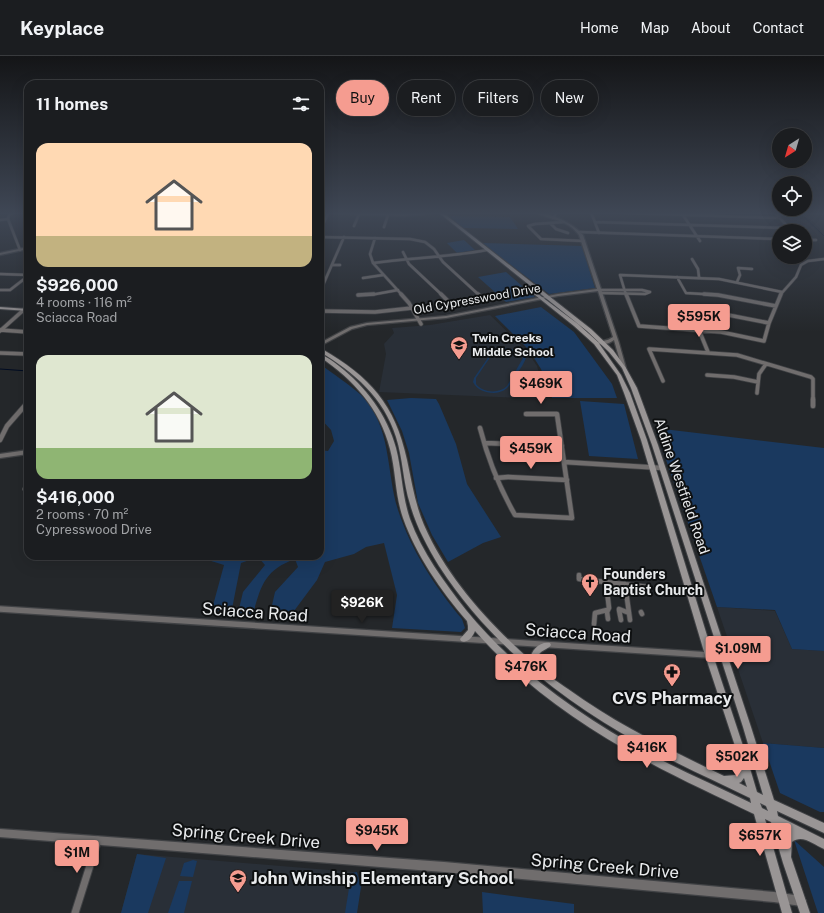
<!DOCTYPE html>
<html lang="en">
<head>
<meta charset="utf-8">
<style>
  body { margin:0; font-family:"Public Sans",sans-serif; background:#282a2d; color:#f1f3f6; height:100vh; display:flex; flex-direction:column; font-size:15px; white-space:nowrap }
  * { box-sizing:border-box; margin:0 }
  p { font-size:13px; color:#a0a2a5 }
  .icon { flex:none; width:22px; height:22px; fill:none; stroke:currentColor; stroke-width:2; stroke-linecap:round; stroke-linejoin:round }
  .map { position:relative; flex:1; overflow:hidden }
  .drawer { position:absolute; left:24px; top:24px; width:300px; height:480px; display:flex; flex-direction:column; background:#1b1d20; border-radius:12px; box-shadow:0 4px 16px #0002,0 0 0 1px #393b3e }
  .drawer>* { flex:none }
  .top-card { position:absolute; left:336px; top:24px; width:380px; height:36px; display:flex; gap:8px }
  .needle { width:26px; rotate:217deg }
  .fabs { position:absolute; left:772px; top:72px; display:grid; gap:8px }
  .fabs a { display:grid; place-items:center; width:40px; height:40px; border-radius:50%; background:#1b1d20; box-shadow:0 4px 16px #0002,0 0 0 1px #393b3e; font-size:20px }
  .price { position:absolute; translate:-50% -34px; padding:0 9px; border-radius:4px; background:#f59c90; color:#111; font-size:13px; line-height:26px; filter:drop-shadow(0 1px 2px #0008) }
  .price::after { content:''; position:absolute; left:50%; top:24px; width:12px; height:9px; margin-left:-6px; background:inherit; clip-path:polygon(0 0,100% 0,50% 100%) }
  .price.on { background:#222; color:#fff }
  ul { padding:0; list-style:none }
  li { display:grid; align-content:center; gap:8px; height:212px; padding:0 12px }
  li span { display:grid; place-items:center; height:124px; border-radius:12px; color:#555 }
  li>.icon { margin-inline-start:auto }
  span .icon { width:72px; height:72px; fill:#fffc; stroke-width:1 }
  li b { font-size:17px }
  h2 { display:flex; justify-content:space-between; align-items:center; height:48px; padding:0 12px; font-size:17px }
  .tag { padding:0 14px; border-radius:18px; background:#1b1d20; box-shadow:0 4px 16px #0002,0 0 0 1px #393b3e; font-size:14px; line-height:36px }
  .tag.on { background:#f59c90; color:#111 }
  header { display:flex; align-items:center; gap:24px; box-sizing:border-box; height:56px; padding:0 20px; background:#1b1d20; border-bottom:1px solid #393b3e }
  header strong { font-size:19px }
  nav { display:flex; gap:22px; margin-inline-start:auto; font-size:14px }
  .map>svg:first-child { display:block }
  .built { fill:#292f37 }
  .green { fill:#1a395f; fill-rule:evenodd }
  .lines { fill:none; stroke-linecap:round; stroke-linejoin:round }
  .stream { stroke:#000b22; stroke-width:1 }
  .pedestrian-casing { stroke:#404245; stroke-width:6 }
  .minor-far4-casing { stroke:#404245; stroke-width:3.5 }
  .minor-far3-casing { stroke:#404245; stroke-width:5 }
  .minor-far2-casing { stroke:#404245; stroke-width:6 }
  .minor-far1-casing { stroke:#404245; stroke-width:8 }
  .minor-casing { stroke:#404245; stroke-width:9 }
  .tertiary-casing { stroke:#404245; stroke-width:2.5 }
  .secondary-casing { stroke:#404245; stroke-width:2 }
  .pedestrian { stroke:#706d6d; stroke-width:4.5 }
  .minor-far4 { stroke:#706d6d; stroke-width:2.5 }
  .minor-far3 { stroke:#706d6d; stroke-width:3.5 }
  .minor-far2 { stroke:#706d6d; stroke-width:4.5 }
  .minor-far1 { stroke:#706d6d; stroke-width:5.5 }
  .minor { stroke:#706d6d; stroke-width:7 }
  .tertiary { fill:#706d6d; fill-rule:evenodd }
  .secondary { fill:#999595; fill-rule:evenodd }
  .labels { text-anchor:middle; stroke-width:4; stroke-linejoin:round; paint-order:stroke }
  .far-street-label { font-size:12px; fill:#e9ebed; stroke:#0e1011 }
  .far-poi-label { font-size:12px; font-weight:bold; fill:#e9ebed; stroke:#0e1011; text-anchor:start }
  .street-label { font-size:14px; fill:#e9ebed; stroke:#0e1011 }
  .poi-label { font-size:14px; font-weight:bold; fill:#e9ebed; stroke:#0e1011; text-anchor:start }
  .near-street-label { font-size:17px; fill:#e9ebed; stroke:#0e1011 }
  .near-poi-label { font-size:17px; font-weight:bold; fill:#e9ebed; stroke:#0e1011 }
</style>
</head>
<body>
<header>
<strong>Keyplace</strong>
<nav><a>Home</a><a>Map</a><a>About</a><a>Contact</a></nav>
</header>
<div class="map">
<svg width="824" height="857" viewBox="0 0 824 857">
  <rect width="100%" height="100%" fill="#24272a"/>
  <path class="built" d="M490 259 527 295 537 310 547 343 379 336 386 298 384 288 394 277 392 272 430 269Z
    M717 551 775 555 792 593 824 595V692L763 687Z
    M137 798 353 816 348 857H121Z"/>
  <path class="green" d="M449 160 510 161 518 173 462 172Z
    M464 184 475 194 457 197 447 187Z
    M482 187 582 190 595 232 549 238Z
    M506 216 535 241 506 246 478 221Z
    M541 251 574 276 612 328 617 342H552L541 313 529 294 495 260Z
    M505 292 520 295 526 302C524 307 521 312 518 316 510 330 505 340 486 336 480 334 476 332 473 326L474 322 494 293ZM505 293 519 296 523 302 507 330C499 338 483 337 476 328V322L493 297 497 295Z
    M320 308C333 318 349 328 361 339 392 370 386 416 398 454 411 494 435 531 462 563L465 572 461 576 392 572 397 539 384 487 366 491 354 498 325 506 317 524 294 555 270 558 275 536 298 511 295 503C265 514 261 529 253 558L238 557 243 536 265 509 258 501 241 507 231 558 212 553 224 509 195 500H320V394L328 395 334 385 331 374 320 362Z
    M411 342 436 343 439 348 456 388 467 428 501 481 483 487 448 506 432 479 418 447 409 397 402 375 387 344Z
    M580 345 624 348 638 403 589 400Z
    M655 372 824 392V595L792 593 775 554 717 551Z
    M763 687 824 692V756H820L780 737Z
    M794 784 824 811V857H818Z
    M137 798 166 802 148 857H121Z
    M193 804 197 805 193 821 180 820 184 807Z
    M357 816 361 831 357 857H345L350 826H344L345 818Z
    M179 825H192L184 857H168Z
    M482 836 574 848V857H483Z"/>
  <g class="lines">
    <path class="stream" d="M799 156 824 180
      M0 313 28 315"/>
    <g class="pedestrian-casing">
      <path id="pedestrian" d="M579 519V523L649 531
        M606 526 609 552 607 556 608 563
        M625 528 630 564
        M619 553 629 557
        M619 554 621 564
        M641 556 642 558
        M594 568 595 557 607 554"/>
    </g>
    <g class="minor-far4-casing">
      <path id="minor-far4" d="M13 156 9 159 8 163 20 194
        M591 156 599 177
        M599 156 779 162
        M774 156 792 175
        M807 157H823
        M683 159 700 185
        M553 162 557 156
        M0 164 8 163
        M564 166 535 168 528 170 541 183 584 185
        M595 166 789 172
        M323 168 329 156
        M551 168 556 173 568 177
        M354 170 360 156
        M384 171 389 156
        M580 176 779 183
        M320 181 410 183 425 186 434 193 443 206 479 239
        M375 182 370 198 373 207 402 239
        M805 184H816
        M403 196 409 208 442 239
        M692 203 698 213 699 221
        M25 204H28
        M373 207C411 202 449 201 487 194
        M332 209H340
        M0 218 28 219
        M677 221 686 237 719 239
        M363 222 383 219
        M737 226 740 219 738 212 752 213
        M0 234H10L28 220
        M599 234H642L650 236 645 238 600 237
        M320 236 344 181
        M358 239 376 238 398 234
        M626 239 620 219 719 223 782 236
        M780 239 796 221 801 209 808 205 824 203"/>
    </g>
    <g class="minor-far3-casing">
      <path id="minor-far3" d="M401 238 409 247 421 268
        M441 238 451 248 483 243
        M478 238 483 243
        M626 238 639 270 721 276 764 285 769 267 781 238
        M704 238 718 239 776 250
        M358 239 374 238
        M675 254 718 257 769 267
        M320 255 375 256 412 252
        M0 274 28 276
        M699 274 708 296
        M0 275 28 250
        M0 297 28 298
        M707 319 734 321 758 326
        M663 325 649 293 737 299 811 321 813 323V344
        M757 337 759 318 766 308"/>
    </g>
    <g class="minor-far2-casing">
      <path id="minor-far2" d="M813 343V350
        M480 372C488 403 499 431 515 459L572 462 557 358H526
        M0 384 7 370 28 346
        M485 387 562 390
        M564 406 662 412
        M496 422 508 421 567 424
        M25 433 28 428"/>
    </g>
    <g class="minor-far1-casing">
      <path id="minor-far1" d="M0 553 724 600"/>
    </g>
    <g class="minor-casing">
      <path id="minor" d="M75 857 98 784"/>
    </g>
    <g class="tertiary-casing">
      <path id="tertiary" d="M320 156 404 158 428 156H439L438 157 404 160 320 157Z
        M534 156C549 156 573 167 583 179L619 287 626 312V313H624L622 312 614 284C609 288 601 290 596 287 602 284 606 286 613 281L598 235 558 240 446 262 367 269 352 273 320 290V287L350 271 367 267 446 260 558 238 597 233 579 179C567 163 550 164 534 156Z
        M28 191V193L0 199V197Z
        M28 394V398L0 402V398Z
        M0 773 444 806 774 836 801 840 804 842 806 845 804 848 801 850 774 846 444 816 0 781Z"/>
    </g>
    <g class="secondary-casing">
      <path id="secondary" d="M438 156H442L591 273 613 294 626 312 637 332 658 389 751 671 774 744 824 767V777L777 755 778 760 824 783V793C813 788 802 778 792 786L791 801 810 857H800L783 807 771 766 765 763 792 857H782L754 758C717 740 679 723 643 703 581 670 522 628 475 575 473 580 468 588 461 585L460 583 468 574V570L467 565C441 535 416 499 403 462 395 439 396 416 390 393 380 353 353 323 320 301V298C327 301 333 305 339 310 366 331 387 359 396 392 402 415 402 440 410 463 422 496 444 526 466 554 515 614 580 660 648 697 681 715 717 730 751 747L750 742C713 724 675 707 639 687 560 643 488 586 439 510 427 490 416 470 410 448 403 426 403 403 396 381 384 342 354 316 320 296V293H322C370 321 395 348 407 404 412 427 415 448 424 469 447 522 488 566 530 604 531 594 540 585 550 587L551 589C547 595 537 594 538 604 539 606 540 611 541 612 545 618 561 628 568 633 616 668 670 694 724 720L736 719C738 714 737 710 739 706L738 699 705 599 641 384 624 337 617 319 594 288 574 270 525 231V229H526L578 268 598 286 621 319 630 337 647 384 713 599 746 699 757 736 763 739 743 671 652 389 631 332 622 312 609 296 587 275ZM744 722 747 731 739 727 741 726ZM760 747 766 750 768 755 762 752ZM782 772 790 776 785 780Z
        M0 251 28 253V255L0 253Z"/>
    </g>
    <use href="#pedestrian" class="pedestrian"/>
    <use href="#minor-far4" class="minor-far4"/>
    <use href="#minor-far3" class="minor-far3"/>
    <use href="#minor-far2" class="minor-far2"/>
    <use href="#minor-far1" class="minor-far1"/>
    <use href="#minor" class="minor"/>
    <use href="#tertiary" class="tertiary"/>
    <use href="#secondary" class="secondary"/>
  </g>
  <linearGradient id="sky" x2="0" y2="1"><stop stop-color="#141517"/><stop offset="0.57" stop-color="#3f4755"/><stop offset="1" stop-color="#3f4755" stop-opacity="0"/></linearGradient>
  <rect width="824" height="276" fill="url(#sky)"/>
  <defs>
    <g id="school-pin" transform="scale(0.9)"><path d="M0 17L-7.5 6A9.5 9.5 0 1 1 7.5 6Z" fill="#f59c90" stroke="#0e1011"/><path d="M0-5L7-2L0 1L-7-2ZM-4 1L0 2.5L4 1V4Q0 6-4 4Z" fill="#111"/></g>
    <g id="church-pin" transform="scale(0.9)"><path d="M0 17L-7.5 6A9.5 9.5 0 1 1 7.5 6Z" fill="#f59c90" stroke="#0e1011"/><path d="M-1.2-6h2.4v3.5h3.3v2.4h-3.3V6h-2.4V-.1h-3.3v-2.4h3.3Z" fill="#111"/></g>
    <g id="pharmacy-pin" transform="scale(0.9)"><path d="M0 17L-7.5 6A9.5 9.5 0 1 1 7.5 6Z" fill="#f59c90" stroke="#0e1011"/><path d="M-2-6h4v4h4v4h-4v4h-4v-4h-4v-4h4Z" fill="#111"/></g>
  </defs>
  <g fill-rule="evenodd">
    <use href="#school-pin" x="459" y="289"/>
    <use href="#church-pin" x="590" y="526"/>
    <use href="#pharmacy-pin" x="672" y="616"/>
    <use href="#school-pin" x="238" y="822"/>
  </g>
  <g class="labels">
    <g class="far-street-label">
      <text transform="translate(477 243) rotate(-10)" y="4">Old Cypresswood Drive</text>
    </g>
    <g class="far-poi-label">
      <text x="472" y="286">Twin Creeks<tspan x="472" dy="14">Middle School</tspan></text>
    </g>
    <g class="street-label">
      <text transform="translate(682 430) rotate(71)" y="5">Aldine Westfield Road</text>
    </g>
    <g class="poi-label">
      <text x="603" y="523">Founders<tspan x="603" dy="16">Baptist Church</tspan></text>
    </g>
    <g class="near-street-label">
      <text transform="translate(255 556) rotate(4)" y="6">Sciacca Road</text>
      <text transform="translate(578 577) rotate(4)" y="6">Sciacca Road</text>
      <text transform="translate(246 780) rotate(5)" y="6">Spring Creek Drive</text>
      <text transform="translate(605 810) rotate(5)" y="6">Spring Creek Drive</text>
    </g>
    <g class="near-poi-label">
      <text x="672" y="648">CVS Pharmacy</text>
      <text x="251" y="828" text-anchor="start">John Winship Elementary School</text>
    </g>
  </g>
</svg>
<div class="fabs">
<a><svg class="needle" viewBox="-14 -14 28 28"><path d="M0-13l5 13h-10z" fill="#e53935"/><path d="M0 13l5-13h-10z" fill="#a0a2a5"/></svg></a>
<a><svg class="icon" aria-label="locate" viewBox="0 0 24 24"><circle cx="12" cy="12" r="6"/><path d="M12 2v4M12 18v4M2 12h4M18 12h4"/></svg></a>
<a><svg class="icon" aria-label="layers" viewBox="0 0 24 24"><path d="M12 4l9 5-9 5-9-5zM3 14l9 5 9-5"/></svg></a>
</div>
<b class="price" style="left:699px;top:282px">$595K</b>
<b class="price" style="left:541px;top:349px">$469K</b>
<b class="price" style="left:531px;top:414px">$459K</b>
<b class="price on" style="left:362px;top:568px">$926K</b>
<b class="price" style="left:738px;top:614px">$1.09M</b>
<b class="price" style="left:526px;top:632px">$476K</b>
<b class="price" style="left:647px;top:713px">$416K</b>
<b class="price" style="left:737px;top:722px">$502K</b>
<b class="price" style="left:377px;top:796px">$945K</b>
<b class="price" style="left:760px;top:801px">$657K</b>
<b class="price" style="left:77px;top:818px">$1M</b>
<div class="top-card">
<a class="tag on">Buy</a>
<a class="tag">Rent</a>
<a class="tag">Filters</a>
<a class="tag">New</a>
</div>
<section class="drawer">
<h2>11 homes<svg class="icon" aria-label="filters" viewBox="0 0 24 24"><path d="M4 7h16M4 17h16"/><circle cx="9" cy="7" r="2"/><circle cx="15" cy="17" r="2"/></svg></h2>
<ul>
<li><span style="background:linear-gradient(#ffd9b3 75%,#c2b280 0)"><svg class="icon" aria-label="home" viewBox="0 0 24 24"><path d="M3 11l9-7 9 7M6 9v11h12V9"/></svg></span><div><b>$926,000</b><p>4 rooms · 116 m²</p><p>Sciacca Road</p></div></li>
<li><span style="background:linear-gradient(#dfe7d0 75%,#8fb573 0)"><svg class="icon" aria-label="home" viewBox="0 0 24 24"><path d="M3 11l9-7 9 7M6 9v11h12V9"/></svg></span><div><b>$416,000</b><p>2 rooms · 70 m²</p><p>Cypresswood Drive</p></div></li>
</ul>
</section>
</div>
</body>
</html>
